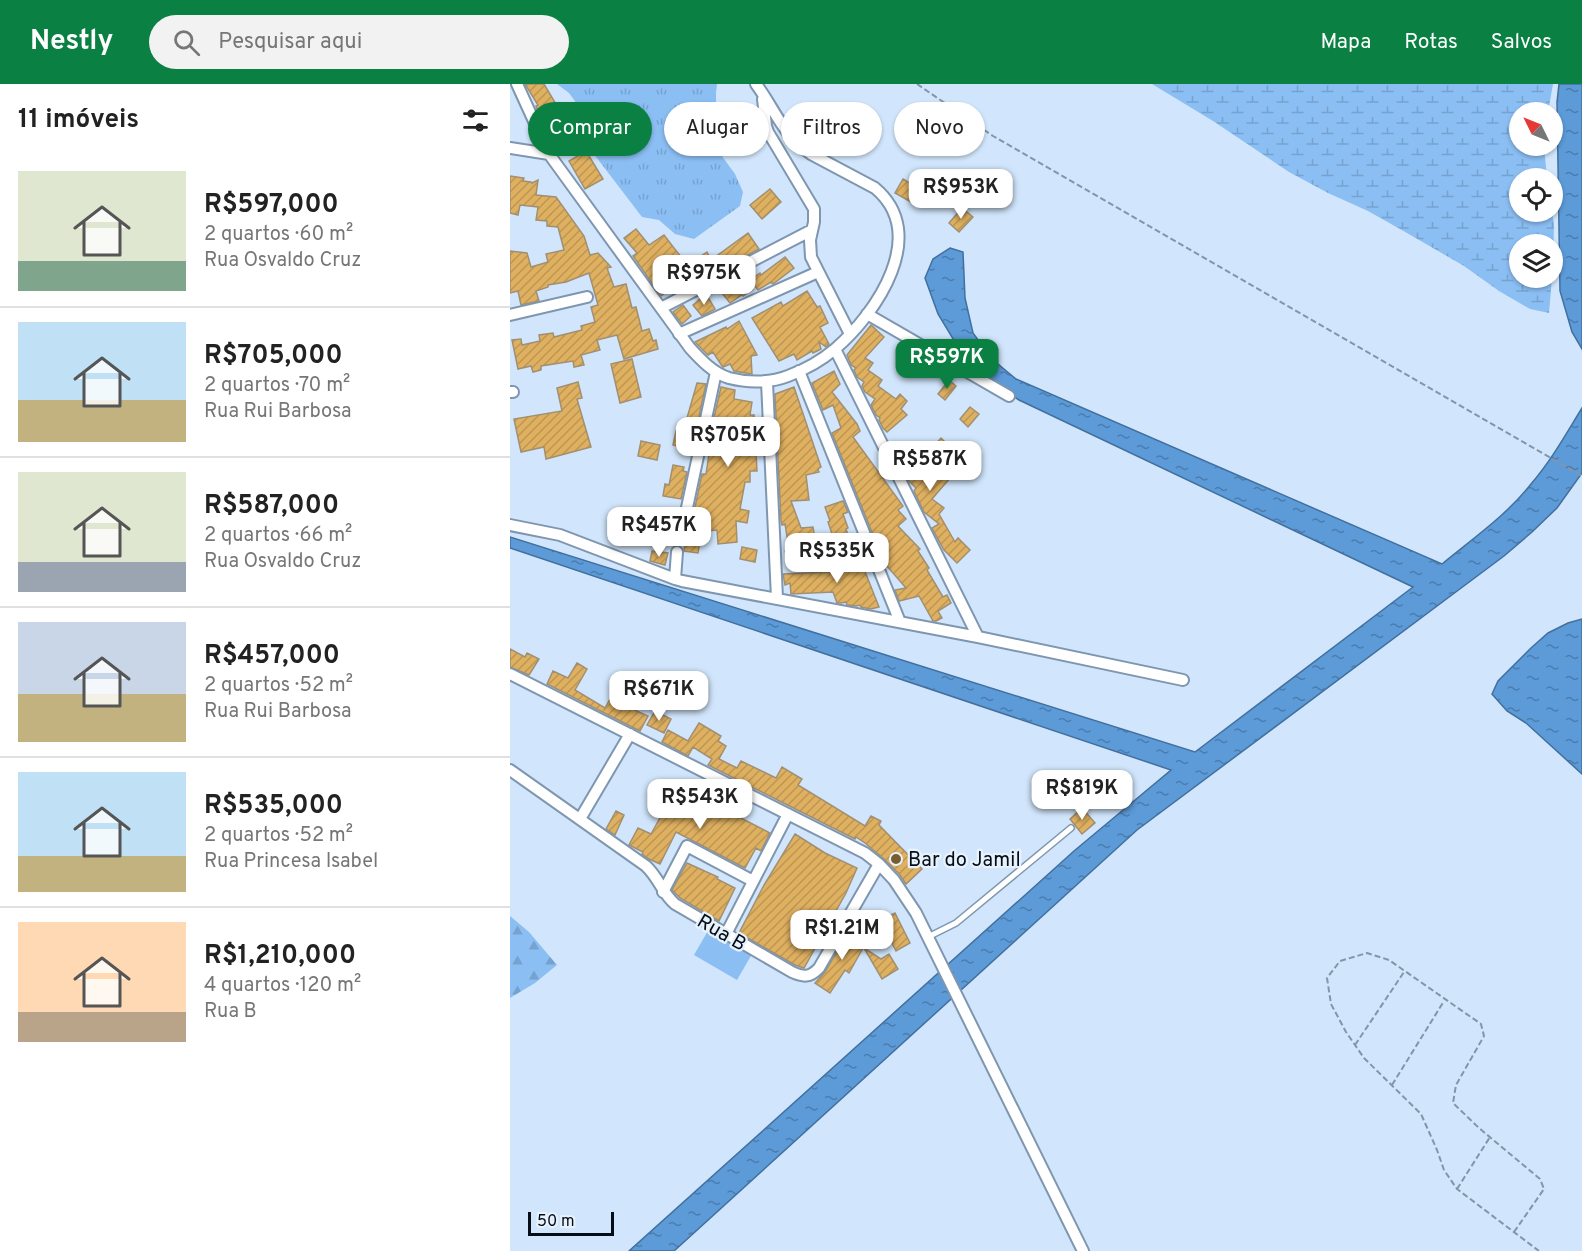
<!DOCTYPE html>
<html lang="pt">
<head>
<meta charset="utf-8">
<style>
  body { margin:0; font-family:Overpass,sans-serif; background:#f2f2f2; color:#222; height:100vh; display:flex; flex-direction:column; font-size:22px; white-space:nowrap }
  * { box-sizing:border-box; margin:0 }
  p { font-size:20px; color:#767676 }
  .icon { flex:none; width:33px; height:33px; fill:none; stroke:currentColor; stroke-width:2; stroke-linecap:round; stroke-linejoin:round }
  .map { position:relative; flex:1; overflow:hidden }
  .sheet { display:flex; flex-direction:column; background:#fff; width:510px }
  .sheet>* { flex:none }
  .top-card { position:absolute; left:18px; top:18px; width:570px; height:54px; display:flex; gap:12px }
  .needle { width:39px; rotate:313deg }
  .buttons { position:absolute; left:999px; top:18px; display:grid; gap:12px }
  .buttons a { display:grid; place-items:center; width:54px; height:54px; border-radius:50%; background:#fff; box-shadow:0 2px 4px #0004; font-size:30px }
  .scale { position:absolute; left:18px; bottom:15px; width:86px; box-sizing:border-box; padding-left:6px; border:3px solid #050d16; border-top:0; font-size:16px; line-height:21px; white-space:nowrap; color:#050d16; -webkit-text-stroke:4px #e7f2fd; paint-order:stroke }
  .price { position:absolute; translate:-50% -51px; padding:0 14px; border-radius:12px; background:#fff; color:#222; font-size:20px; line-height:39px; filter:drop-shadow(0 2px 3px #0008) }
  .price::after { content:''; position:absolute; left:50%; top:36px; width:18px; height:14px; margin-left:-9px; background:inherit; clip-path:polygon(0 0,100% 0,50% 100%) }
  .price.active { background:#0b8043; color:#fff }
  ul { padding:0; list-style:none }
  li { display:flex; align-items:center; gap:18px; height:150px; padding:0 18px }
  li+li { border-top:2px solid #e0e0e0 }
  li span { display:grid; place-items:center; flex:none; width:168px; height:120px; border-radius:0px; color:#555 }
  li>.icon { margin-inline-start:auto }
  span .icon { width:72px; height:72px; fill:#fffc; stroke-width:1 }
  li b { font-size:26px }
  h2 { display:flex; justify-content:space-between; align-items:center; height:72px; padding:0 18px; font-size:26px }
  .pill { padding:0 21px; border-radius:27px; background:#fff; box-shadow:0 2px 4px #0004; font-size:21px; line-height:54px }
  .pill.active { background:#0b8043; color:#fff }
  header { display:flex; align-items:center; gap:36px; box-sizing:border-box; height:84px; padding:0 30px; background:#0b8043; color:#fff }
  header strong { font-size:28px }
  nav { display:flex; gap:33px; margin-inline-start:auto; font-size:21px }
  .search { width:420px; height:54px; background:#f2f2f2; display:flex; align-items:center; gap:15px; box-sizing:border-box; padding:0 21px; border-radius:33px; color:#767676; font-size:22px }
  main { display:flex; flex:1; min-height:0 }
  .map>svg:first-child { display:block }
  .grass { fill:url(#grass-tufts) }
  .forest { fill:url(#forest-firs) }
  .wetland { fill:url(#wetland-marsh) }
  .garden { fill:#8bbef3 }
  .water { fill:url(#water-ripples); stroke:#42709e; stroke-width:1.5 }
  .building { fill:url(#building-hatch); stroke:#a18f72; stroke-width:1.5 }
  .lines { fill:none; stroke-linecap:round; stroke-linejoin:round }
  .lane-casing { stroke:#7e96af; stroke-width:8 }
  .street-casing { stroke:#7e96af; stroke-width:14 }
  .path { stroke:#8595a7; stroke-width:2; stroke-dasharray:6 3; stroke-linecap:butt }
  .lane { stroke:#fff; stroke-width:5 }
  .street { stroke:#fff; stroke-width:10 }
  .poi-dot { fill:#785d2f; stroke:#e7f2fd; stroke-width:2 }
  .labels { text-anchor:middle; stroke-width:4.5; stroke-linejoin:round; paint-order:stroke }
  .poi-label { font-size:20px; fill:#050d16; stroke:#e7f2fd; text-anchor:start }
  .street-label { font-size:20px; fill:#050d16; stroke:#e7f2fd }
</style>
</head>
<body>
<header>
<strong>Nestly</strong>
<div class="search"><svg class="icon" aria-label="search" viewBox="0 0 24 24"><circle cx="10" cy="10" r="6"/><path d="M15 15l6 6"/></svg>Pesquisar aqui</div>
<nav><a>Mapa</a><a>Rotas</a><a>Salvos</a></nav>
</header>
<main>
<section class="sheet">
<h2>11 imóveis<svg class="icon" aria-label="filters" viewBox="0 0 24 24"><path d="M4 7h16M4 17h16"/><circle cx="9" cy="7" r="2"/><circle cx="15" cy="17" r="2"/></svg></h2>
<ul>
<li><span style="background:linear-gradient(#dfe7d0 75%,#7fa58c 0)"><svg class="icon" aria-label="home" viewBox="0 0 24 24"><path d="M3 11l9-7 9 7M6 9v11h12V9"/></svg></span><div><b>R$597,000</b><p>2 quartos · 60 m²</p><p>Rua Osvaldo Cruz</p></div></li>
<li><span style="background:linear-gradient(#bfe0f5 65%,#c2b280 0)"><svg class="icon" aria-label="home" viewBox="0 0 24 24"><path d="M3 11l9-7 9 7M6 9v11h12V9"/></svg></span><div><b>R$705,000</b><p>2 quartos · 70 m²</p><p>Rua Rui Barbosa</p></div></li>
<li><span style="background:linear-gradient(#dfe7d0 75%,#9aa5b1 0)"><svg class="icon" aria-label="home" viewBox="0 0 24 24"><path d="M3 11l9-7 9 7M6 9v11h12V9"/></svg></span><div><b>R$587,000</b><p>2 quartos · 66 m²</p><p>Rua Osvaldo Cruz</p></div></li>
<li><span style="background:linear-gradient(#c9d6e8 60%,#c2b280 0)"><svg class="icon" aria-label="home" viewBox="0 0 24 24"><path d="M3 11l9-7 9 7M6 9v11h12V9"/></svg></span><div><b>R$457,000</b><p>2 quartos · 52 m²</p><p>Rua Rui Barbosa</p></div></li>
<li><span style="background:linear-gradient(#bfe0f5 70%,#c2b280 0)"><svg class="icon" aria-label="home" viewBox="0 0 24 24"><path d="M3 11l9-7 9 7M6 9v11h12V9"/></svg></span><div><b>R$535,000</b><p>2 quartos · 52 m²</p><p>Rua Princesa Isabel</p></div></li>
<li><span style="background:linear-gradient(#ffd9b3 75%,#b9a48a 0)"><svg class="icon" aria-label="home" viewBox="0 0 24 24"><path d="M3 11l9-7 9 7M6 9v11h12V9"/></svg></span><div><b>R$1,210,000</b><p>4 quartos · 120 m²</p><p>Rua B</p></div></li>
</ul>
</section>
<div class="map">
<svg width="1072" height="1167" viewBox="0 0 1072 1167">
  <defs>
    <pattern id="grass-tufts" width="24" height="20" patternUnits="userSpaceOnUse" patternTransform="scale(1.5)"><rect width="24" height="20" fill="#8bbef3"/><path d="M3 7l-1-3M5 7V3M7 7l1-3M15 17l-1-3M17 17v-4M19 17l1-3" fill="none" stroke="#76a2d0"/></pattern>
    <pattern id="forest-firs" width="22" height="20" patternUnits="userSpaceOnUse" patternTransform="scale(1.5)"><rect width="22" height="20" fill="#8bbef3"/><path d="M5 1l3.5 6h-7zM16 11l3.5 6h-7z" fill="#76a2d0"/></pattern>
    <pattern id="wetland-marsh" width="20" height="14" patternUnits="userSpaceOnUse" patternTransform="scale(1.5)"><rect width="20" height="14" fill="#8bbef3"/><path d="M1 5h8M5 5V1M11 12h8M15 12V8" fill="none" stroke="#76a2d0"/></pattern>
    <pattern id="water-ripples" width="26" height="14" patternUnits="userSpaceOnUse" patternTransform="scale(1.5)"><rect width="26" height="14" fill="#5c9ad8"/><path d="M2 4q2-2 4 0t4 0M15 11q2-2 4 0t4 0" fill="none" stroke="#4a7cae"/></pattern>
    <pattern id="building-hatch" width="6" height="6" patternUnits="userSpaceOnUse" patternTransform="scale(1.5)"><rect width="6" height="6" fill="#dfb060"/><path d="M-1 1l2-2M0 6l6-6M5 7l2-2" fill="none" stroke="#be9653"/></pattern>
  </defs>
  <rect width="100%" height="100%" fill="#d1e6fc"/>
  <path class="grass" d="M47 0H207L206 9V64L225 90 233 108 230 122 184 155 165 150 149 136 132 133 77 61 89 50 59 9Z"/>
  <path class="forest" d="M0 832 19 848 47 881 25 899 0 914Z"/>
  <path class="wetland" d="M642 0H1043L1038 28H1010V62H1034L1037 94H1010V128H1042L1044 140 1043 181 1042 160H1010V194H1042L1039 229 1020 225 989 207 954 182 897 149 858 127 818 109 779 88 703 37Z"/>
  <path class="garden" d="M199 845 242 870 227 896 184 871Z"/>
  <path class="water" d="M1049 0H1072V265L1062 248 1050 207 1047 18Z
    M440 164 453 168 455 214 463 249 482 275 506 295 932 480C962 455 997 431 1021 400 1041 377 1056 350 1072 324V389L1047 424 1022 448 994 472 627 746 164 1167H119L564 767 661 686 0 464V453L685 668 903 503 509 316 468 289 451 268 428 230 415 194 423 175Z
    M1072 535V690L1016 639 997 627 982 610 988 597 1021 564 1038 549 1058 539Z"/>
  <path class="building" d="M15 0H34L50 27 59 21 75 47 45 66 26 22 28 21Z
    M76 67 93 95 75 105 59 77Z
    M0 92 14 94 13 97 21 98 22 99 28 96 26 111 46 113 74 152 80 171 88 169 101 183 97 184 104 203 116 200 122 224 126 223 132 247 139 245 143 257 146 256 148 265 114 275 107 251 87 256 90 266 71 271 74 281 64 283 63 277 31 282V286L23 288 21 282 8 285 2 256 11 255 12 261 30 257 29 251 43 249 44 253 72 246 71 242 85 238 81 223 88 221 79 189 56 198 38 201V203L26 207 29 217 11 221 8 207 0 209V167L17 169 21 183 38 178 36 170 54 166 48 143 37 142V137L26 136 28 123 10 121 8 131 0 129Z
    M393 95 416 109 408 122 385 109Z
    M260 105 271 118 252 135 240 121Z
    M452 124 463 133 449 148 439 139Z
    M126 145 139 161 154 151 164 164 172 174 162 181 176 200 168 207H167L163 203 151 212 123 172 127 169 114 154Z
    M238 149 249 165 198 192 185 176 197 168 201 176Z
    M275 173 284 184 263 200 261 198 248 206 240 196 250 189 251 191Z
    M232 192 243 205 233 212 232 211 220 219 212 209Z
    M297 207 307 223 310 222 318 239 310 243 319 260 316 263 309 258 311 265 303 269 302 267 287 276 284 270 269 277 242 234 271 218 273 222Z
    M196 210 205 225 192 232 183 221Z
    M173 221 181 232 172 240 163 228Z
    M229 237 247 271 241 272 242 290 224 287 220 280 213 283 212 282 203 268 198 271 185 258 216 243 217 245Z
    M361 241 374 253 355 274 363 279 358 286 372 296 368 302 386 315 390 310 397 317 391 325 397 331 377 348 373 344 369 336 370 334 366 331 361 321 365 315 355 308 352 302 354 298 347 293 344 286 346 284 341 281 337 271Z
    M122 275 131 313 110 319 101 280Z
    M324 287 330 300 322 308 347 340 350 347 343 353 393 422 388 426 396 435 388 442 410 465 408 467 419 484 417 486 433 513 437 511 441 519 428 527 432 534 426 537H423L409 512 389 517 385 506 396 504 377 482 376 483 322 349 331 344 323 321 313 326 302 299Z
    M439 296 446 302 435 316 428 310Z
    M68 298 72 314 67 315 81 363 36 375 34 363 11 368 4 335 52 327 47 304Z
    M187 299 196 300 182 365 163 361 166 347 173 348Z
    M211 303 225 306 224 315 242 318 240 331H244L245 352 252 351 253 368H246L247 387H240V398H235L230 425 239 427 237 439 226 437 227 458 208 460 207 446 188 448 187 434 183 433 192 390H196L199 370 196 369Z
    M284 303 311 383 308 385 309 388 296 391 299 416 281 417 291 444 303 443 305 455 289 457 295 473 279 478 275 467 279 465 275 440 272 441 271 437 265 310Z
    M460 323 469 330 458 343 450 335Z
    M431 354 438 361 422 379 440 394 422 415 434 424 429 430 445 458 448 454 460 466 447 479 434 466 422 444 429 440 414 428 404 407 406 404 399 397 382 363 387 358H390L412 376Z
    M131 357 150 361 147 376 128 372Z
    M163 381 174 383 173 387 177 388 171 415 153 412 155 400 159 401Z
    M333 417 338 428 333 430 338 444 336 445 342 463 326 469 322 457 324 456 318 438 320 437 315 423Z
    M145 436 161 438 159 450 143 447Z
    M175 455 190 457 188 469 174 467Z
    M232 463 247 466 245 478 230 475Z
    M142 467 158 469 155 481 140 477Z
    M335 470 341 485 352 480 369 523 361 525 351 523 350 521 346 522 337 521 336 518 331 519H327L323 508 281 510 280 499 275 501 273 490 324 488 320 475Z
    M0 565 15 573 17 569 29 575 19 591 0 583Z
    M67 579 77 585 65 606 95 624 105 606 124 617 120 624 138 632 130 647 37 600 43 587 58 594Z
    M145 627 161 635 154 649 137 641Z
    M189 639 211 652 208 657 216 662 209 675 227 684 231 677 266 694 272 683 292 695 288 701 355 742 361 732 371 737 369 741 412 785 396 800 390 791 374 775 355 759 346 753 345 755 198 681 202 675 183 663 178 672 152 658 158 646 178 657Z
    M152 701 185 718 187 715 220 730 221 729 260 749 251 767 246 764 235 784 166 748 150 780 139 775 132 770 133 768 119 761 128 744 141 750 156 723 143 717Z
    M572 724 585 739 572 750 560 735Z
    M106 727 114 731 105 751 96 745Z
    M285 750 315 769 347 784 336 809 294 884 285 881 229 849 254 801Z
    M177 779 208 793 207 795 225 804 209 837 170 814 162 806Z
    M385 829 400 859 386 867 370 836Z
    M340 845 353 853 348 860 353 864 339 889 335 886 320 909 305 899 315 888Z
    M354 864 371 875 379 870 388 885 372 895Z"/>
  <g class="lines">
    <g class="lane-casing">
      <path id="lane" d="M418 853 446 839 561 744"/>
    </g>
    <g class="street-casing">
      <path id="street" d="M7 0 39 70 180 264C191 276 203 289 219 294 238 299 260 299 278 292 294 286 312 276 325 265 367 229 420 150 365 104L301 70C271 49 266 27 246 0
        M253 15 256 42 258 48 304 125V138L300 156 301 173 340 250
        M0 64 39 70
        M151 224 302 146
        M357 230 499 312
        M0 231 77 213
        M169 250 308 188
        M325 265 468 553
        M289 287 390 538
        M257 298 267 514
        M0 308H3
        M175 433 206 288
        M0 441 50 451 165 495
        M167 468 165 495 172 497 468 553 673 596
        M0 590 355 769 369 780 384 796 406 829 573 1167
        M0 686 136 782C149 794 152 809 165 820L282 888C293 893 300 894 309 884L369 780
        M70 735 120 650
        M153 808 177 762 243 797
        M216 850 278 730"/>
    </g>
    <path class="path" d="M407 0 483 52 1072 392
      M170 457 173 442
      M845 961 894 888
      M882 1001 934 917
      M947 1105 980 1053
      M1004 1148 1034 1105 1030 1095 969 1044 943 1019 946 1001 974 952 971 940 879 876 857 869 830 877 817 894 821 920 836 948 854 974 911 1030 927 1066 934 1086 947 1105 1029 1167"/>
    <use href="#lane" class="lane"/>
    <use href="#street" class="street"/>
  </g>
  <circle class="poi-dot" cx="386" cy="775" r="6"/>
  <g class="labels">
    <g class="poi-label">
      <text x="398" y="782">Bar do Jamil</text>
    </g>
    <g class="street-label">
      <text transform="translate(212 848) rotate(30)" y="7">Rua B</text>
    </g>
  </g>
</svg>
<div class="buttons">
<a><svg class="needle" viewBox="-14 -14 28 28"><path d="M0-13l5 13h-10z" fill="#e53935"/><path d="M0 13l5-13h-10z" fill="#767676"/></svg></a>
<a><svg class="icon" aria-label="locate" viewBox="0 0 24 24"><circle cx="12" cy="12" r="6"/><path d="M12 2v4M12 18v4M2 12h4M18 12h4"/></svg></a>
<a><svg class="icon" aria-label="layers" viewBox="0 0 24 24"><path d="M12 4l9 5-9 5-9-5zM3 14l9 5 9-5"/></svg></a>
</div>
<div class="scale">50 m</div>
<b class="price" style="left:451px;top:136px">R$953K</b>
<b class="price" style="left:194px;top:222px">R$975K</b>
<b class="price active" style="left:437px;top:306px">R$597K</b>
<b class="price" style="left:218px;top:384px">R$705K</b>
<b class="price" style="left:420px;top:408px">R$587K</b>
<b class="price" style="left:149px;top:474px">R$457K</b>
<b class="price" style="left:327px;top:500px">R$535K</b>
<b class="price" style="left:149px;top:638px">R$671K</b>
<b class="price" style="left:572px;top:737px">R$819K</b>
<b class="price" style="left:190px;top:746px">R$543K</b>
<b class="price" style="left:332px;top:877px">R$1.21M</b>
<div class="top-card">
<a class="pill active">Comprar</a>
<a class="pill">Alugar</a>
<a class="pill">Filtros</a>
<a class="pill">Novo</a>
</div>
</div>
</main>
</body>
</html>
